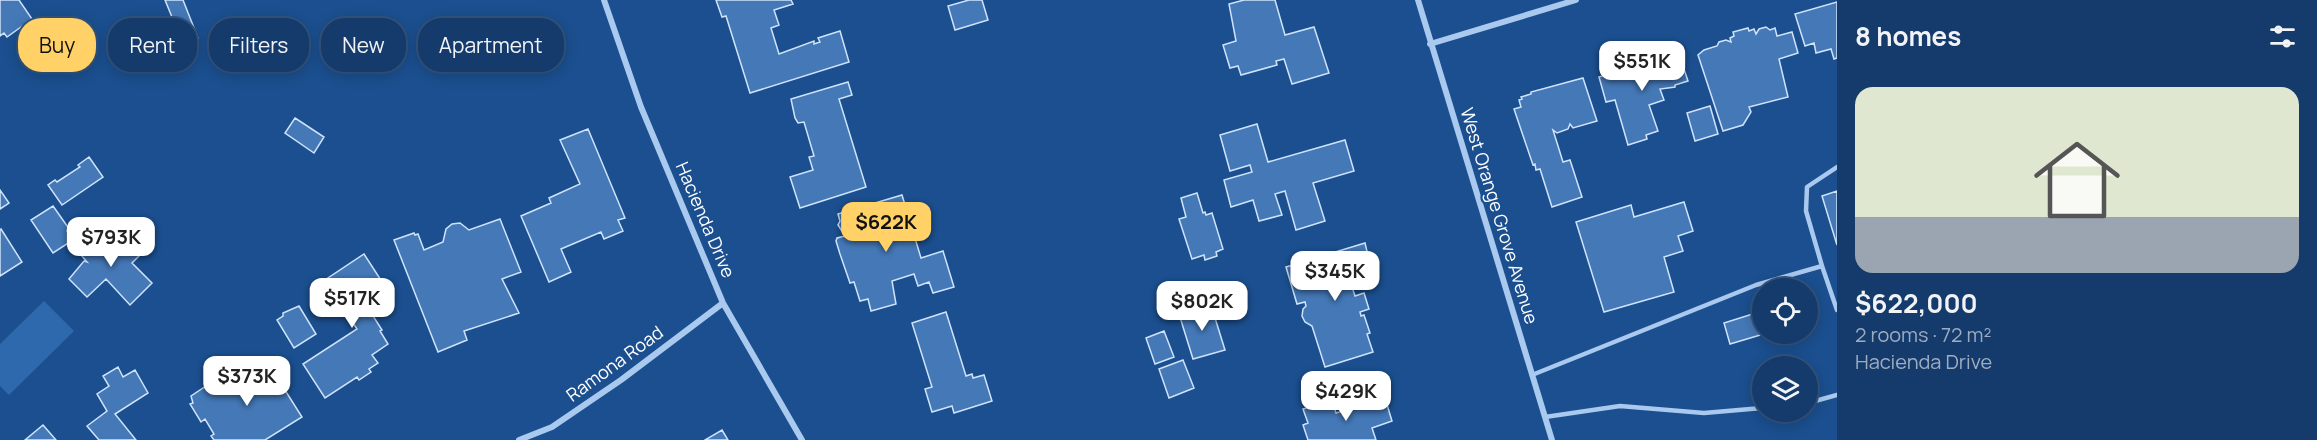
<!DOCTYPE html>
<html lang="en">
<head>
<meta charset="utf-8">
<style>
  body { margin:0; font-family:Manrope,sans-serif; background:#1d4271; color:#f1f3f6; height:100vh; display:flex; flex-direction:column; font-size:22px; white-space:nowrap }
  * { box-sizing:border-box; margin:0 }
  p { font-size:20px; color:#9dadc1 }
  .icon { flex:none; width:33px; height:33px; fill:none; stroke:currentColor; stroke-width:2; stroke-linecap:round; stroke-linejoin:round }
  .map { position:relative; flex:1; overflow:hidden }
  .sheet { display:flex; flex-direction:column; background:#143b6b; width:480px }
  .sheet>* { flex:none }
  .top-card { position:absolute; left:18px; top:18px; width:570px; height:54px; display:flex; gap:12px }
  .tools { position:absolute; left:1752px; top:278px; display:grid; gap:12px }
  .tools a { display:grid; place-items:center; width:66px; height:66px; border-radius:50%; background:#143b6b; box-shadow:0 3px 15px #0003,0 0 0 2px #33557e; font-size:30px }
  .price { position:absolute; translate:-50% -51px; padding:0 14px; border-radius:12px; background:#fff; color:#222; font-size:20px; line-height:39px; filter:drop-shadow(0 2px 3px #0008) }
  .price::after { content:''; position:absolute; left:50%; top:36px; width:18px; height:14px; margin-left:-9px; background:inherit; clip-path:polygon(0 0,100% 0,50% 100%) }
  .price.on { background:#ffd166; color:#111 }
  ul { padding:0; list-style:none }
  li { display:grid; align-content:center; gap:12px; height:318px; padding:0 18px }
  li span { display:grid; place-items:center; height:186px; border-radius:18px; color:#555 }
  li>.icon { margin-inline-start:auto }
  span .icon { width:108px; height:108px; fill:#fffc; stroke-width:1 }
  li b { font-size:26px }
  h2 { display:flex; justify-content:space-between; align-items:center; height:72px; padding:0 18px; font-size:26px }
  .chip { padding:0 21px; border-radius:24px; background:#143b6b; box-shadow:0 3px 15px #0003,0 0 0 2px #33557e; font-size:21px; line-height:54px }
  .chip.on { background:#ffd166; color:#111 }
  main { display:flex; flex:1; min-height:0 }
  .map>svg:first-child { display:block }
  .green { fill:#2e69ad }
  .building { fill:#4478b7; stroke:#cfe3fa; stroke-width:1.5 }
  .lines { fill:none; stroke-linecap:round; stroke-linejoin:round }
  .lane { stroke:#a9c9ee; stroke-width:4.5 }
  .street { stroke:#a9c9ee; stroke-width:6 }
  .labels { text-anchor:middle; stroke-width:4.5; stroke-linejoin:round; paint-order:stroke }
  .street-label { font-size:18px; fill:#fff; stroke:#1b4f8f }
</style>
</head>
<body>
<main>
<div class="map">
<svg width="1837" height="440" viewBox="0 0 1837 440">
  <rect width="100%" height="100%" fill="#1b4f8f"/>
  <path class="green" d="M44 301 74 331 9 395 0 386V344Z"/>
  <path class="building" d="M0 0H19L32 19 7 37 4 33 0 36Z
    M165 0H183L198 38 183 44Z
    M716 0H791L793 4 774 10 779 25 771 28 779 54 814 41V44L820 42 818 38 840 31 849 62 750 93 726 16 722 17Z
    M969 0H982L988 20 955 30 948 6Z
    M1244 0H1275L1285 35 1314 27 1329 73 1292 84 1284 59 1276 61 1277 65 1241 75 1238 66 1230 68 1223 45 1236 41 1229 4Z
    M1837 2V58L1834 59 1831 49 1816 53 1814 43 1805 46 1795 14Z
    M159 17 170 39 164 42 174 63 160 70 139 27Z
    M1766 27 1770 30 1775 28 1777 36 1792 32 1798 53 1779 59 1788 97 1749 107 1751 112 1743 125 1723 131 1698 55 1704 50 1717 46 1719 42 1726 40 1731 42 1730 38 1734 36 1733 32 1748 28 1749 31 1754 29 1756 34 1759 29Z
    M1678 51 1688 81 1675 85V87L1660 89 1664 100 1649 105 1658 131 1646 135 1647 139 1628 145 1615 100 1606 102 1599 77 1622 70 1621 68 1631 65 1630 63 1641 60 1642 62Z
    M1583 78 1597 121 1573 128 1570 124 1568 129 1557 133 1553 130 1563 162 1570 160 1582 197 1552 207 1540 169 1536 170 1535 164 1533 165 1514 109 1521 107 1519 100 1522 99 1521 97 1531 94V92Z
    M848 82 852 95 839 99 866 187 800 208 790 177 813 170 809 157 814 156 804 122 798 123 795 118 791 99Z
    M1710 106 1718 134 1695 141 1687 113Z
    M295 118 324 137 314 153 285 133Z
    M1257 124 1268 162 1345 140 1354 171 1313 183 1325 221 1296 230 1285 191 1275 194 1282 215 1259 221 1253 200 1231 207 1224 180 1252 172 1250 165 1230 171 1220 135Z
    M588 129 625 218 618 220 623 231 604 239 601 232 561 249 571 272 549 282 521 216 551 203 549 198 580 184 560 140Z
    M89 157 103 177 62 205 48 185 55 180 57 182 80 167 78 165Z
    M0 190 9 203 0 209Z
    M1837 191V245L1822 196Z
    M1197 193 1203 213 1205 212 1206 215 1212 213 1223 249 1216 252 1217 256 1205 260 1204 255 1192 259 1179 219 1186 217 1181 198Z
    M902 195 921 258 943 251 954 287 933 293 929 282 918 286 914 274 892 281 896 304 871 311 868 299 860 301 854 282 850 283 840 254 836 241 837 238 845 236 838 225 840 221 838 214Z
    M1684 202 1693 231 1678 236 1683 251 1664 257 1674 292 1604 312 1576 222 1631 205 1634 217Z
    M53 206 70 230 67 231 73 240 53 253 31 220Z
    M500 219 521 272 502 279 519 313 464 331 467 340 438 352 394 240 414 233 415 235 418 234 424 250 443 242 446 229 452 224 460 223 469 230Z
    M112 227 140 255 132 263 152 283 130 305 106 279 87 297 69 279 84 261 87 262 82 256Z
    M1 229 22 262 0 276V230Z
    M1365 243 1374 281 1352 287 1355 296 1364 293 1369 309 1360 312 1361 316 1364 315 1370 333 1367 334 1373 352 1325 367 1312 326 1305 322 1302 316 1303 309 1306 306 1305 302 1297 304 1286 267Z
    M364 254 390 294 368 308 382 330 380 331 388 344 372 355 378 363 369 369 371 372 359 380 357 377 325 398 303 364 357 329 325 280Z
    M1211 305 1225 350 1193 359 1179 314Z
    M299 306 316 334 294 348 277 320 283 316V313Z
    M1762 311V333H1767L1730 344 1724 323Z
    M946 312 966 376 972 374 973 378 984 375 992 401 954 413 952 406 932 412 925 389 932 387 912 323Z
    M1164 331 1174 357 1155 364 1146 338Z
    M266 360 302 417 265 440H214L211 436 214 434 205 419 201 422 190 404 193 403 191 396 209 384H213L217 390Z
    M1183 360 1194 388 1169 398 1159 369Z
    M118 367 123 377 135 370 148 393 115 414 136 440H99L87 426 107 411 97 394 109 386 103 376Z
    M1385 398 1392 421 1372 428 1376 440H1308L1303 425 1308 423 1303 409 1332 401 1336 413Z
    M43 425 56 440H25Z
    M722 430 728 440H705Z"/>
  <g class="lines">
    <path class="lane" d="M1822 266 1806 211 1807 187 1837 167
      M1532 375 1756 285 1822 266 1837 310
      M1808 403 1837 395
      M1545 417 1620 406 1704 413 1762 408"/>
    <path class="street" d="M604 0 641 107 723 303 802 440
      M1418 0 1552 440
      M1430 44 1576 0
      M519 440 552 427 621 380 723 303"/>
  </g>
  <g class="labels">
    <g class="street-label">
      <text transform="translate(1499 216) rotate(73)" y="6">West Orange Grove Avenue</text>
      <text transform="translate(705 220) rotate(67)" y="6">Hacienda Drive</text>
      <text transform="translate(615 364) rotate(-36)" y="6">Ramona Road</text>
    </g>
  </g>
</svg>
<div class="tools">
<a><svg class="icon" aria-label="locate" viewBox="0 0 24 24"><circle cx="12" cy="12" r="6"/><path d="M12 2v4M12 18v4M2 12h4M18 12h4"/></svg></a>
<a><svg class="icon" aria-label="layers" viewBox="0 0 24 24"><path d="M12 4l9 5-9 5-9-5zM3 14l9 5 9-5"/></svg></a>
</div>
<b class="price" style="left:1642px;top:92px">$551K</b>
<b class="price on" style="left:886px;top:253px">$622K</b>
<b class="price" style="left:111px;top:268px">$793K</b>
<b class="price" style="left:1335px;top:302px">$345K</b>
<b class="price" style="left:352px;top:329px">$517K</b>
<b class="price" style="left:1202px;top:332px">$802K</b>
<b class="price" style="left:247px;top:407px">$373K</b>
<b class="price" style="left:1346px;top:422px">$429K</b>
<div class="top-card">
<a class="chip on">Buy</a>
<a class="chip">Rent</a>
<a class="chip">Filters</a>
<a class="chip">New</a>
<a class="chip">Apartment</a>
</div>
</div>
<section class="sheet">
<h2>8 homes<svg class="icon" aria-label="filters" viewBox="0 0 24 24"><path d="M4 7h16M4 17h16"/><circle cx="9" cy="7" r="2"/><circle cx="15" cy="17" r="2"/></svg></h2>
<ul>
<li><span style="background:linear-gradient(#dfe7d0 70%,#9aa5b1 0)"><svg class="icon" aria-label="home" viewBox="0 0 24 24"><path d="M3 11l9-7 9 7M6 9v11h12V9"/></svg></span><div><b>$622,000</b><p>2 rooms · 72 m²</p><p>Hacienda Drive</p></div></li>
</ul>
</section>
</main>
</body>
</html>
